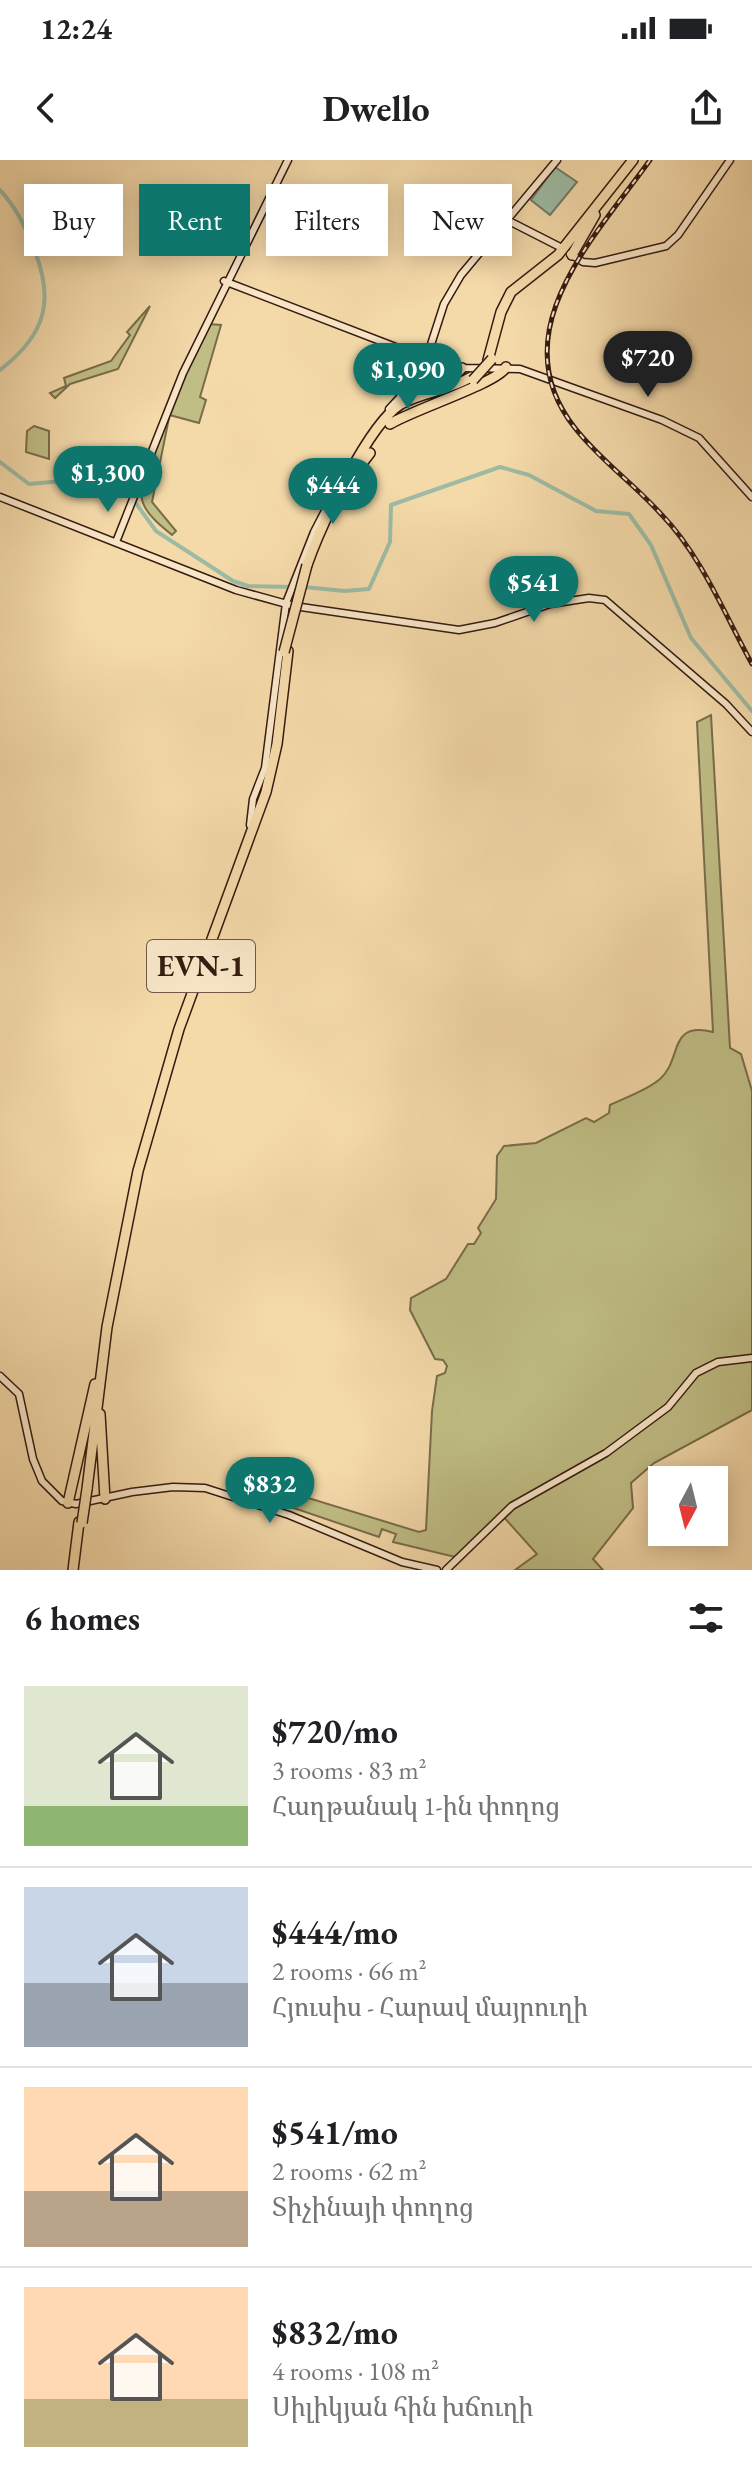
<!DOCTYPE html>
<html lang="en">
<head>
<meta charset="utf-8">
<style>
  body { margin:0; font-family:"EB Garamond","Noto Serif Armenian",serif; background:#f2f2f2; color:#202124; height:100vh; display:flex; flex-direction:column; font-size:30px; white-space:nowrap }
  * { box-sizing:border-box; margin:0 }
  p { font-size:26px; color:#757577 }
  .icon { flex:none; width:44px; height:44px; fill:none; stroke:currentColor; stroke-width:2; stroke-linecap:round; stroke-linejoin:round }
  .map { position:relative; height:1410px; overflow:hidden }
  .sheet { display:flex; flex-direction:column; background:#fff; flex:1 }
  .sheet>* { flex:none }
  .guide { position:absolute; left:24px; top:24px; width:704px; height:72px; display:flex; gap:16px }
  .needle { width:52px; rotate:187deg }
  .buttons { position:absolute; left:648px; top:1306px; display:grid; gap:16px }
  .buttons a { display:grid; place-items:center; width:80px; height:80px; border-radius:0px; background:#fff; box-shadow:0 4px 20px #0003; font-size:40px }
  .price { position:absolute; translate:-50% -68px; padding:0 18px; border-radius:28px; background:#0f766e; color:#fff; font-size:26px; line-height:52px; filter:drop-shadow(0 2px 4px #0008) }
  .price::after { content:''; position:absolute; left:50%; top:48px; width:24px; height:18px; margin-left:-12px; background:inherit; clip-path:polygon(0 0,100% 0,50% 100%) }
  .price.selected { background:#222; color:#fff }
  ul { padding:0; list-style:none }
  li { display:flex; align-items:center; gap:24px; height:200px; padding:0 24px }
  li+li { border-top:2px solid #e0e0e0 }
  li span { display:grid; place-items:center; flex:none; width:224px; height:160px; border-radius:0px; color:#555 }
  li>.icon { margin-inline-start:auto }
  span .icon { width:96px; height:96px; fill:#fffc; stroke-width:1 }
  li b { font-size:34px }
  h2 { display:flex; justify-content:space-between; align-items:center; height:96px; padding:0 24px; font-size:34px }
  .tag { padding:0 28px; border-radius:0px; background:#fff; box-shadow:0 4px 20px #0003; font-size:28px; line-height:72px }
  .tag.selected { background:#0f766e; color:#fff }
  .status { display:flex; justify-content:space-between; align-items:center; height:56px; padding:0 40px; background:#fff; direction:ltr }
  .status svg { height:22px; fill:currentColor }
  header { display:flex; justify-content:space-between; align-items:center; height:104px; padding:0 24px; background:#fff; font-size:36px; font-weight:700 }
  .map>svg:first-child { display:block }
  .green { fill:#c0be85; stroke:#7a6c4a; stroke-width:2 }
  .water { fill:#9dbba4; stroke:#737b69; stroke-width:2 }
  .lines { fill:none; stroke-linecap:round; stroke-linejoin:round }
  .canal { stroke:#9dbba4; stroke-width:4 }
  .secondary-casing { stroke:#351b10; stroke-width:9 }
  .highway-casing { stroke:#351b10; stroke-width:12 }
  .secondary { stroke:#f8e6c7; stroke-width:6 }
  .highway { stroke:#f4d9a9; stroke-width:9 }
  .rail-casing { stroke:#351b10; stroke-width:5 }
  .rail { stroke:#f8e6c7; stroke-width:2; stroke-dasharray:6; stroke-linecap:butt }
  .highway-bridge-casing { stroke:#351b10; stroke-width:12; stroke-linecap:butt }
  .highway-bridge { stroke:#f4d9a9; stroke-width:9 }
  .labels { text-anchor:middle; stroke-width:8; stroke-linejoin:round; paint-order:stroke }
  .shield { fill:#f8e6c7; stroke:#705847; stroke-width:2 }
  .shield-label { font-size:30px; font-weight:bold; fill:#351b10 }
</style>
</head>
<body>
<div class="status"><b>12:24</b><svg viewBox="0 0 49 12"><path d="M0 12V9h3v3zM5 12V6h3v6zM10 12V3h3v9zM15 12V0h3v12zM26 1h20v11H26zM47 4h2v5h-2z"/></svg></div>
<header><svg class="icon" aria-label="back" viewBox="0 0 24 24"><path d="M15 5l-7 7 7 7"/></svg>Dwello<svg class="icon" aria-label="share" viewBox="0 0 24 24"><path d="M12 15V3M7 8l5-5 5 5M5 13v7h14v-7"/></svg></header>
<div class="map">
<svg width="752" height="1410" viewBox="0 0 752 1410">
  <rect width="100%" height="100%" fill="#f4d9a9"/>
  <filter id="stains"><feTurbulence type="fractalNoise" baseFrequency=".0025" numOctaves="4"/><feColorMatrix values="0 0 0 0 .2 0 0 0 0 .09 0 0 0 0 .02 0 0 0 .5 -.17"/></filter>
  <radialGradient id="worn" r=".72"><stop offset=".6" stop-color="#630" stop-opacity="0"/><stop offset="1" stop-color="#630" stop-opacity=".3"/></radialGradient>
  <path class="green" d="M150 146 118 209 70 224 55 238 50 233 66 226 64 218 111 201 130 175 127 172Z
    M208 164 221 165 200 237 206 240 199 263 166 254Z
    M164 257 169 258 152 342 176 371 172 375C145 353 134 342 145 307L152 309 155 301 148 298Z
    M34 266 49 271V299L26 292 27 271Z
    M711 555 730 888 741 894 752 931V1250L654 1303 631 1323 633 1348 593 1399 603 1410H515L537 1394 501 1354 455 1397 393 1382 396 1374 382 1369 379 1377 273 1341 268 1332 276 1328 419 1372 426 1370 432 1251 437 1216 445 1213 447 1206 443 1200 435 1199 410 1150 411 1138 446 1119 468 1084H474L481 1073 478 1068 496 1039 497 996 504 986 536 983 586 958 594 962 609 953 610 945C626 937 646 931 660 919 683 899 667 861 713 872L697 562Z"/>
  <path class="water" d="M555 7 577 22 550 55 531 40Z"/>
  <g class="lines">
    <path class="canal" d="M0 30C16 47 23 63 32 84 55 138 48 173 0 210
      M0 302 29 324 106 317 117 320 125 329
      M135 342 156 371 233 421 248 426 295 427
      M304 427 345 431 369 429 390 382 391 345 500 307 529 315 596 351 629 354 651 385 691 478 752 551"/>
    <g class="secondary-casing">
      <path id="secondary" d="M507 60 560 87
        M570 94 583 102 595 103 666 86 678 75 730 0
        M224 121 427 199 462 208 520 209 662 260 699 278 752 337
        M389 249 412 224 425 203 444 144 461 115 557 0
        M0 337 236 430 294 446 459 470 495 463 550 444 589 438 605 440 726 544 752 572
        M116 382 183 213 288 0
        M250 665 253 639 265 608 286 443 314 372 344 314
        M0 1216 19 1234 33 1299 42 1321 62 1341 76 1344 132 1332 173 1327 205 1328 289 1355 402 1402 437 1410
        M446 1410 512 1346 606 1293 668 1247 696 1213 718 1202 752 1198"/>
    </g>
    <g class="highway-casing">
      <path id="highway" d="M572 95 595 55
        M488 200 501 152 511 132 558 95 633 0
        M448 223 462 208
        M390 264C412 250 500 222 506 207
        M350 319 370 293
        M307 405C320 368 368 264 401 244 423 232 450 230 471 217
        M100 1254 105 1339
        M87 1329 107 1167 138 1011 179 869 266 632 277 584 288 491
        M68 1343 95 1224
        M73 1410 79 1362"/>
    </g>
    <use href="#secondary" class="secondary"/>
    <use href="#highway" class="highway"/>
    <g class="rail-casing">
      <path id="rail" d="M650 0C596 76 499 172 575 268 600 300 634 324 661 354 701 395 725 455 752 504"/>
    </g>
    <use href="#rail" class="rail"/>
    <g class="highway-bridge-casing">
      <path id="highway-bridge" d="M473 220 492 199
        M284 492 307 405
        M82 1363 87 1329"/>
    </g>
    <use href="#highway-bridge" class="highway-bridge"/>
  </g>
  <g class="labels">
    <rect class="shield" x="147" y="780" width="108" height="52" rx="6"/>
    <g class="shield-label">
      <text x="201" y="816">EVN-1</text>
    </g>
  </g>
  <rect width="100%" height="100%" filter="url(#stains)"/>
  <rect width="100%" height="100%" fill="url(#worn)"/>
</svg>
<div class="buttons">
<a><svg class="needle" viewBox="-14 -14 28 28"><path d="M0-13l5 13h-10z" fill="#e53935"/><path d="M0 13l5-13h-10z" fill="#757577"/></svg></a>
</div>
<b class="price selected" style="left:648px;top:239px">$720</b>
<b class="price" style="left:408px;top:251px">$1,090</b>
<b class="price" style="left:108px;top:354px">$1,300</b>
<b class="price" style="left:333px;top:366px">$444</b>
<b class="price" style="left:534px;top:464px">$541</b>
<b class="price" style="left:270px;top:1365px">$832</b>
<div class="guide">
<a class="tag">Buy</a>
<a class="tag selected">Rent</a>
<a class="tag">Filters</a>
<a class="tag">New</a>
</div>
</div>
<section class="sheet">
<h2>6 homes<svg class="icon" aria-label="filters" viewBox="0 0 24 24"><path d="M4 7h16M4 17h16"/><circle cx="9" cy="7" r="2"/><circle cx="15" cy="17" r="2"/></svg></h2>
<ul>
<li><span style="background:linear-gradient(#dfe7d0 75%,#8fb573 0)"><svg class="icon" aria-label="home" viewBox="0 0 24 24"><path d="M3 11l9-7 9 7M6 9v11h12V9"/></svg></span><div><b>$720/mo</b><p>3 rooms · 83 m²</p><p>Հաղթանակ 1-ին փողոց</p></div></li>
<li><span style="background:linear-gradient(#c9d6e8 60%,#9aa5b1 0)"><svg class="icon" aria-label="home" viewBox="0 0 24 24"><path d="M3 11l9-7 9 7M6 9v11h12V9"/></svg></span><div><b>$444/mo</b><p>2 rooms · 66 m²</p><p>Հյուսիս - Հարավ մայրուղի</p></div></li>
<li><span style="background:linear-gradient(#ffd9b3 65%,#b9a48a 0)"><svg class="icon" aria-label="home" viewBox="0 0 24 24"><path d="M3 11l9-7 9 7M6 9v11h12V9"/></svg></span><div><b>$541/mo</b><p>2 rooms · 62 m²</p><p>Տիչինայի փողոց</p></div></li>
<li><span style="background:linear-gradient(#ffd9b3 70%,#c2b280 0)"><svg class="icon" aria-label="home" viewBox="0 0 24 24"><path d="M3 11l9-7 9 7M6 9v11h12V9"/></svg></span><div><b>$832/mo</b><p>4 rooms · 108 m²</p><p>Սիլիկյան հին խճուղի</p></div></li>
</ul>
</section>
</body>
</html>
